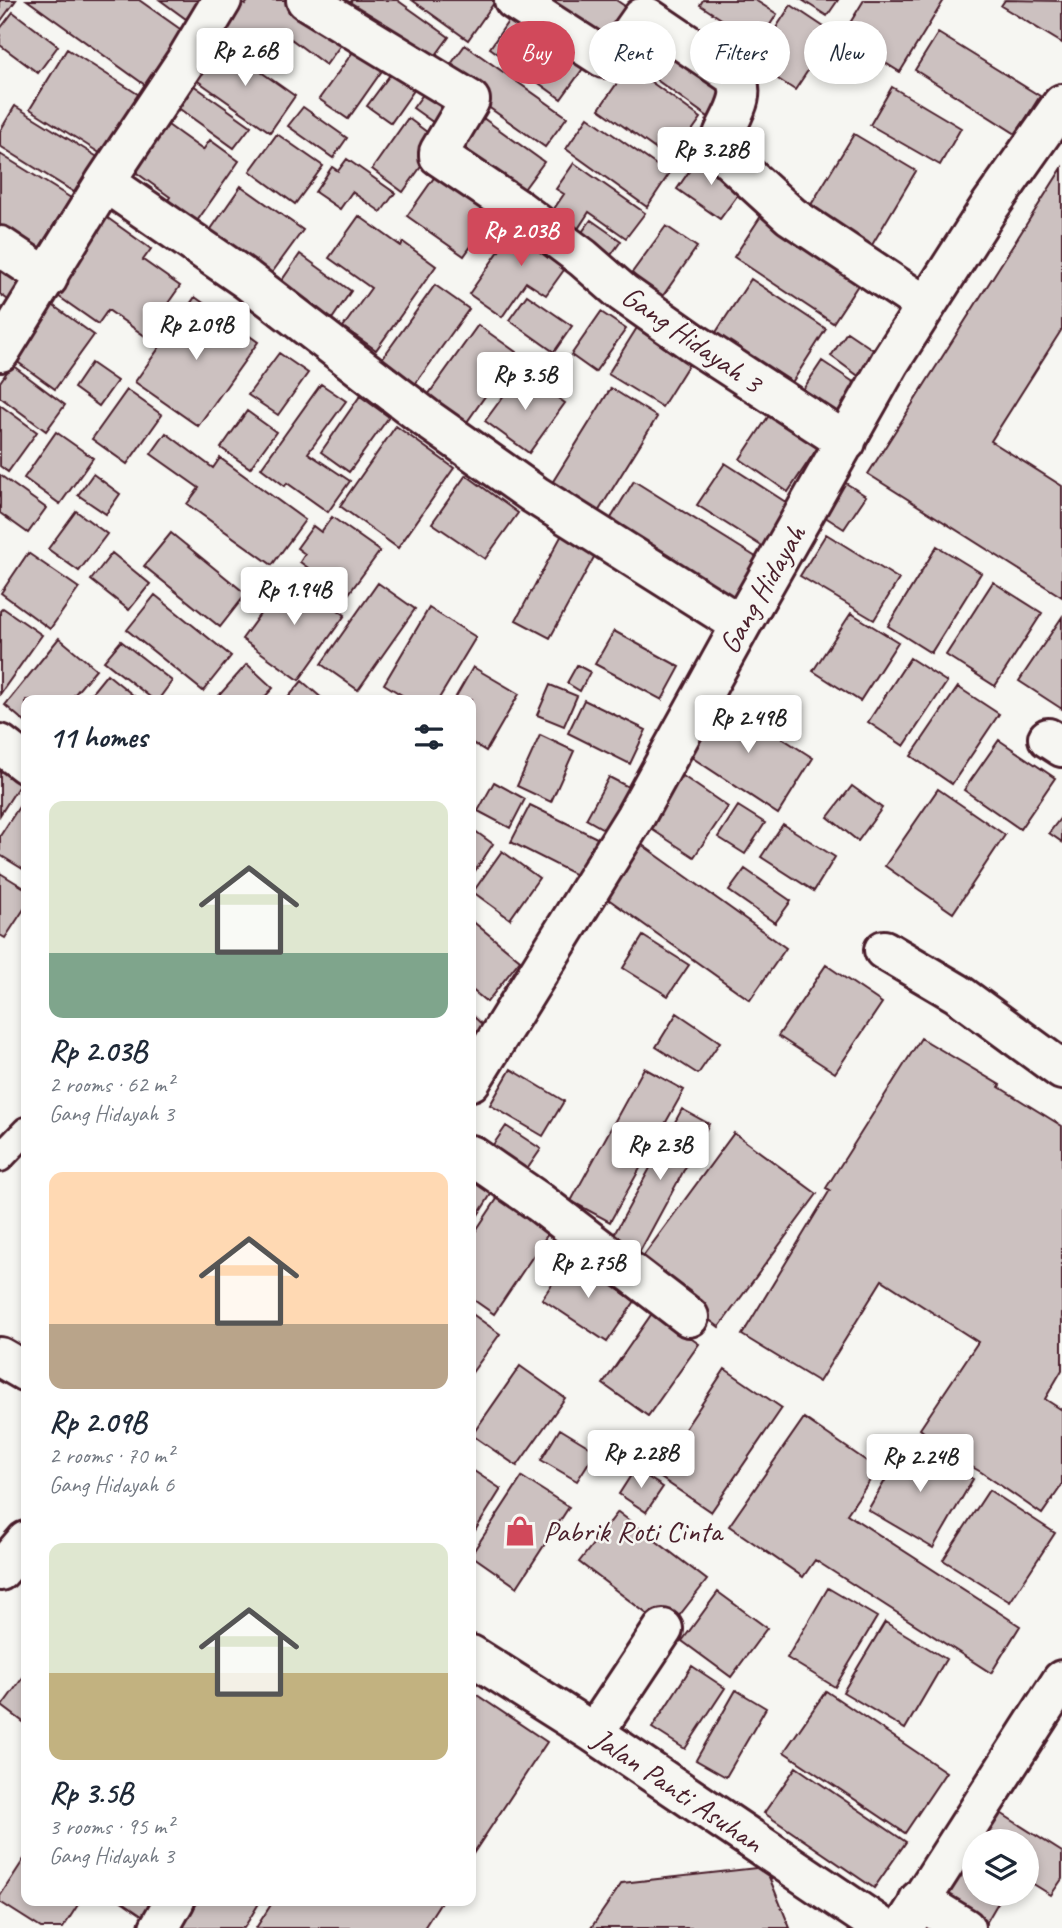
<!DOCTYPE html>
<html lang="en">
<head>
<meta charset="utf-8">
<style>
  body { margin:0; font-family:Caveat,sans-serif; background:#f6f6f7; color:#1f2937; height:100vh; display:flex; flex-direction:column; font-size:26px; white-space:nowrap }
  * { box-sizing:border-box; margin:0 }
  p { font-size:23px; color:#747a83 }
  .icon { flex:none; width:38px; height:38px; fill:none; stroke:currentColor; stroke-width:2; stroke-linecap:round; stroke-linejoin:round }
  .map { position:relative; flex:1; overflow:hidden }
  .panel { position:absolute; left:21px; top:695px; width:455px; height:1211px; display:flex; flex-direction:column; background:#fff; border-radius:14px; box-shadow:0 4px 10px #0003 }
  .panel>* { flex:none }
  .hud { position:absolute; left:497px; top:21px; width:458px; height:63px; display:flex; gap:14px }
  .buttons { position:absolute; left:962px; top:1829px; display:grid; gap:14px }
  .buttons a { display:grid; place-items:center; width:77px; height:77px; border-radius:50%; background:#fff; box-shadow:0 4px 10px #0003; font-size:35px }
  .price { position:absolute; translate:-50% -60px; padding:0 16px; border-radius:7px; background:#fff; color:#222; font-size:23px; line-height:46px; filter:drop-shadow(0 2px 4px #0008) }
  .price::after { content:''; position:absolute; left:50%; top:42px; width:21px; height:16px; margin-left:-10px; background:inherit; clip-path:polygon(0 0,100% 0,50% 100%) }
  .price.active { background:#d1495b; color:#fff }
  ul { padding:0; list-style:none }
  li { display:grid; align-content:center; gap:14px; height:371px; padding:0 28px }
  li span { display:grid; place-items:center; height:217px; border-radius:14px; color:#555 }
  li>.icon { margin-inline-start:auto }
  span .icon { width:126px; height:126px; fill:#fffc; stroke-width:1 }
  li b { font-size:30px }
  h2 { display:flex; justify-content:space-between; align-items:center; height:84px; padding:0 28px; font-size:30px }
  .chip { padding:0 24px; border-radius:32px; background:#fff; box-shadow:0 4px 10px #0003; font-size:24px; line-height:63px }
  .chip.active { background:#d1495b; color:#fff }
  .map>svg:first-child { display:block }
  .building { fill:#ccc1c0; stroke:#4a1f2b; stroke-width:2 }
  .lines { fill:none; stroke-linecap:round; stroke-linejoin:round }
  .service-casing { stroke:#4a1f2b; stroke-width:32 }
  .minor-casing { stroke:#4a1f2b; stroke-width:44 }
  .tertiary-casing { stroke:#4a1f2b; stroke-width:44 }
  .service { stroke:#f6f6f2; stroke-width:26 }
  .minor { stroke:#f6f6f2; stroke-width:38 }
  .tertiary { stroke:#f6f6f2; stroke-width:38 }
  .labels { text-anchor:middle; stroke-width:5; stroke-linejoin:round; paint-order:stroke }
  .street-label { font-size:30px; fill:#4a1f2b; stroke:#f6f6f2 }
  .poi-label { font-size:30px; fill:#4a1f2b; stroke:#f6f6f2; text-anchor:start }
</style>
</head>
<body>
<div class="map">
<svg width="1062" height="1928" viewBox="0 0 1062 1928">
  <rect width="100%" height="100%" fill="#f6f6f2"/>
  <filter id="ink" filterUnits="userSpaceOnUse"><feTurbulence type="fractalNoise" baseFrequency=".0143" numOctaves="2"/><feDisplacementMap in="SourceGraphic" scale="14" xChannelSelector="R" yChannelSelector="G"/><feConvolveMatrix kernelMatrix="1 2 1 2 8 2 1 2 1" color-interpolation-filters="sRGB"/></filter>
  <g filter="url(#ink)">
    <path class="building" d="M0 0H16L0 22Z
      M27 0H139L190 36 152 90Z
      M160 0H200L186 19Z
      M249 0H290L345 39 326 65 291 39 272 66 220 30 240 1 245 5Z
      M352 0H397L449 37 425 70 344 12Z
      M412 0H496L468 40Z
      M528 0H616L635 13 606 54Z
      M703 0H755L777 14 758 43 700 5Z
      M802 0H838L827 16Z
      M864 0H944L900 72 842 36Z
      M1005 0 1062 1V43L1001 6Z
      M519 5 592 56 561 99 490 48Z
      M791 5 833 33 795 90 753 63Z
      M13 12 58 46 38 73 0 45V29Z
      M647 28 734 89 711 119 626 58Z
      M938 33 1040 96 1016 134 915 70Z
      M363 38 391 58 348 119 319 99Z
      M220 43 295 96 270 132 195 79Z
      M465 45 567 117 545 147 443 75Z
      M67 49 144 98 106 157 30 109Z
      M401 60 424 76 391 123 367 106Z
      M629 66 701 118 671 160 599 109Z
      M432 82 463 103 444 130 413 108Z
      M193 85 251 126 234 148 177 107Z
      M892 87 961 128 940 165 870 125Z
      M15 106 104 161 82 197 0 146V131Z
      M303 107 347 138 333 158 288 126Z
      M472 110 544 162 516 200 445 149Z
      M588 117 669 174 647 207 566 149Z
      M408 118 439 141 403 192 372 169Z
      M168 125 203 150 210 140 239 161 197 221 168 200 170 197 134 171Z
      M277 134 323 166 295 204 250 171Z
      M854 134 916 171 869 250 806 213Z
      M0 154 71 198 32 259 0 239Z
      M701 154 745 185 720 219 677 189Z
      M347 159 395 193 381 212 352 192 340 209 315 192 332 167 338 171Z
      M574 163 645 213 626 238 589 212 572 238 547 219 564 194 556 189Z
      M443 165 500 205 464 256 407 216Z
      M1062 168V329L991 441 1062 486V597L868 474Z
      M241 186 303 230 271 274 209 232Z
      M765 210 864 276 833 323 734 257Z
      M102 214 151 249 143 260 180 286 145 336 108 310 98 324 48 289Z
      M359 216 401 246 403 242 436 266 376 350 343 327 371 288 329 258Z
      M522 218 574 256 546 295 526 282 502 317 469 294Z
      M591 220 621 241 604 265 574 243Z
      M666 226 697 247 655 307 623 285Z
      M0 253 37 280 18 307 0 294Z
      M300 254 351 291 332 319 280 283Z
      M751 279 826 329 784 395 707 346Z
      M435 285 469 309 408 394 374 370Z
      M527 295 572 326 554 352 509 320Z
      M195 297 258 342 198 426 135 382Z
      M51 304 94 335 55 389 12 358Z
      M601 312 626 329 595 372 571 355Z
      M643 318 697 351 662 407 608 374Z
      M478 325 516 352 462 429 423 402Z
      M847 332 881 355 864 380 831 356Z
      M279 353 308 373 278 415 248 395Z
      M822 361 864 389 838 429 796 400Z
      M91 363 117 381 99 406 74 388Z
      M12 365 65 405 46 431 0 397V382Z
      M521 372 565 403 529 453 485 421Z
      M321 384 346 401 308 453 350 481 328 512 287 483 285 486 261 468Z
      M611 388 657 417 598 512 552 483Z
      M127 390 162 415 127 464 92 439Z
      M360 396 389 417 349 472 321 452Z
      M0 405 37 432 8 472 0 466Z
      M776 405 824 438 788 492 740 459Z
      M247 411 276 432 250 468 221 448Z
      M396 426 454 468 398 548 340 506Z
      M56 432 93 458 60 504 24 478Z
      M166 433 213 468 220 458 305 520 272 565 187 504 199 488 151 454Z
      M725 463 795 508 768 550 697 505Z
      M93 474 120 494 106 514 78 495Z
      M0 475 46 508 28 533 0 513Z
      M466 475 518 513 485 559 432 523Z
      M841 480 866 496 844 529 819 513Z
      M634 481 759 559 727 609 603 531Z
      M76 511 107 534 79 571 48 549Z
      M332 517 380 551 347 596 300 562 305 554 297 548 313 526 321 532Z
      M565 529 599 548 550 638 516 620Z
      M171 533 246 594 220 627 144 566Z
      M826 534 899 579 874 620 800 576Z
      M937 546 981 573 931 653 888 626Z
      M28 553 79 588 50 629 1 593Z
      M112 553 150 584 129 610 91 580Z
      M289 574 345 615 299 680 242 639Z
      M993 582 1042 613 995 686 946 655Z
      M378 583 415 609 358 690 321 664Z
      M155 595 231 656 203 691 127 630Z
      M3 608 42 635 0 694V611Z
      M429 608 476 637 438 700H410L384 684Z
      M851 613 898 642 860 701 813 671Z
      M1062 617V709L1019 681Z
      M614 631 680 667 662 700 595 664Z
      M59 638 96 669 70 700H26V723L5 705Z
      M121 641 172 681 158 700H154L104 661Z
      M910 658 947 682 904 746 868 722Z
      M247 664 273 688 262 700H215Z
      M577 665 590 672 580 691 567 683Z
      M473 667 519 694 486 751 471 742V700H454Z
      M107 674 139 700H86Z
      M302 681 324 700H286Z
      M550 685 577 696 564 726 537 715Z
      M958 687 999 714 952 784 911 756Z
      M718 697 813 758 778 814 682 751Z
      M584 700 646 730 630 764 568 733Z
      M540 735 574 751 551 802 517 786Z
      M999 740 1055 778 1020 829 964 790Z
      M0 760 25 776 0 815Z
      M677 772 728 807 694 857 642 823Z
      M609 777 640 793 616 836 586 819Z
      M494 782 525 799 510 828 478 811Z
      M852 786 882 808 858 841 828 817Z
      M938 789 1005 835 953 913 885 866Z
      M26 796V871L0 855V836Z
      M530 805 607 843 588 881 511 842Z
      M738 806 765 823 745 854 718 837Z
      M1062 816V842L1049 833Z
      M783 824 835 857 814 891 761 857Z
      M471 828 493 844 471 877Z
      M634 839 786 948 750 1000 597 891Z
      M502 851 539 878 510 919 473 892Z
      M745 869 791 901 775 923 729 891Z
      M0 873 26 889V906L5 938 0 935Z
      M471 920 520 960 487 1002 471 989Z
      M643 936 689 965 668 996 623 968Z
      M826 965 882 1003 835 1073 778 1036Z
      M677 1013 720 1042 698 1074 656 1047Z
      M471 1014 486 1028 471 1046Z
      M921 1038 1000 1085 999 1087 1062 1126V1370L1045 1399 1062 1410V1485L1042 1514 981 1472 923 1439 926 1434 920 1429 978 1342 882 1280 819 1382 742 1335 830 1190 826 1188Z
      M644 1068 684 1090 610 1222 571 1201Z
      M511 1069 564 1101 543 1136 490 1105Z
      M682 1109 709 1124 638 1255 611 1240Z
      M506 1126 541 1149 517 1184 482 1161Z
      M734 1133 817 1194 719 1327 636 1266Z
      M471 1177 493 1191 471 1226Z
      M503 1190 554 1225 494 1314 471 1298V1238Z
      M570 1257 635 1301 607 1342 542 1299Z
      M653 1312 699 1344 648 1416 603 1384Z
      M471 1313 500 1334 471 1374Z
      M520 1366 565 1398 517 1466 472 1435Z
      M725 1369 782 1408 711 1512 655 1474Z
      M804 1418 878 1469 847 1514 1020 1626 991 1673 815 1560 803 1577 729 1526Z
      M560 1429 596 1451 577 1481 541 1460Z
      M908 1441 973 1479 933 1548 868 1510Z
      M471 1469 501 1489 471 1537Z
      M635 1469 663 1487 646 1512 619 1494Z
      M522 1477 569 1507 517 1587 471 1555Z
      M989 1490 1055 1533 1010 1602 943 1560Z
      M618 1512 707 1580 668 1630 579 1562Z
      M828 1588 877 1617 835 1687 787 1658Z
      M718 1592 767 1628 731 1677 682 1641Z
      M885 1622 946 1659 905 1729 843 1692Z
      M692 1666 725 1688 685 1749 652 1728Z
      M24 1676 26 1677V1724L2 1706Z
      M736 1690 766 1708 726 1777 696 1760Z
      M471 1691 547 1742 471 1857Z
      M826 1691 946 1772 905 1833 784 1752Z
      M796 1767 906 1842 874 1888 764 1813Z
      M999 1812 1062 1852V1879L1051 1895 1027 1880V1841H980Z
      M26 1856V1900H81L63 1928H41L0 1902V1896Z
      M959 1866 975 1875V1894H1003L985 1925 940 1901Z
      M765 1867 790 1928H591L622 1883Z
      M120 1900H156L145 1917Z
      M199 1900H261L244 1928H182Z
      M274 1900H442L424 1928H256Z"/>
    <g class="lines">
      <g class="service-casing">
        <path id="service" d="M0 1158 26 1131"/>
      </g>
      <g class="minor-casing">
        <path id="minor" d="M306 0 470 100 439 152V156L519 210 583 258 623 293 694 343 846 442
          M514 0 604 58H614L642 18 647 17 734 76C748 94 731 116 723 135L730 160 791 216 926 306
          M105 182 246 279 426 418 535 495 741 625
          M0 246 48 278
          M0 352 105 182 185 62 222 0
          M1048 738 1062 747
          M0 744 26 764
          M884 950 957 993 1062 1070
          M471 1081 635 817 741 625 890 362 990 206 1062 104
          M471 1155 539 1202 689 1317
          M0 1357 26 1372
          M0 1571 26 1541
          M471 1655 594 1733 883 1928
          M594 1733 663 1629
          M919 1900 965 1928
          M159 1928 175 1900"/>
      </g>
      <g class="tertiary-casing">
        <path id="tertiary" d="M903 1928 1062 1680"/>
      </g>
      <use href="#service" class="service"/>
      <use href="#minor" class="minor"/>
      <use href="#tertiary" class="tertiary"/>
    </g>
  </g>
  <defs>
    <g id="shop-bare" transform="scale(2.415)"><path d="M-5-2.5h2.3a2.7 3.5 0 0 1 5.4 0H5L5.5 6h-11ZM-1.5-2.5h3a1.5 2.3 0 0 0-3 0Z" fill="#d1495b" stroke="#f6f6f2" stroke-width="2.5" paint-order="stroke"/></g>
  </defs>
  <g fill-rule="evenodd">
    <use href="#shop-bare" x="520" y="1531"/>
  </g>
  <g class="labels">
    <g class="street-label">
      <text transform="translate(692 339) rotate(35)" y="10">Gang Hidayah 3</text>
      <text transform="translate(762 589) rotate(-60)" y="10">Gang Hidayah</text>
      <text transform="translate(678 1790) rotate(34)" y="10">Jalan Panti Asuhan</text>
    </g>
    <g class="poi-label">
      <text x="543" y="1541">Pabrik Roti Cinta</text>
    </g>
  </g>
</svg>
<div class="buttons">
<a><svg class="icon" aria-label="layers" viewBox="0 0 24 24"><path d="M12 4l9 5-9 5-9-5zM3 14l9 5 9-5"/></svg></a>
</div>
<b class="price" style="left:245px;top:88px">Rp 2.6B</b>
<b class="price" style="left:711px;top:187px">Rp 3.28B</b>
<b class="price active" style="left:521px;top:268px">Rp 2.03B</b>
<b class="price" style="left:196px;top:362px">Rp 2.09B</b>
<b class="price" style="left:525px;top:412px">Rp 3.5B</b>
<b class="price" style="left:294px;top:627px">Rp 1.94B</b>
<b class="price" style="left:748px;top:755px">Rp 2.49B</b>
<b class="price" style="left:660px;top:1182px">Rp 2.3B</b>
<b class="price" style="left:588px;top:1300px">Rp 2.75B</b>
<b class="price" style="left:641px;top:1490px">Rp 2.28B</b>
<b class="price" style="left:920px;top:1494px">Rp 2.24B</b>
<div class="hud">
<a class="chip active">Buy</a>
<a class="chip">Rent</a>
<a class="chip">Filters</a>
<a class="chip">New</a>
</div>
<section class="panel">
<h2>11 homes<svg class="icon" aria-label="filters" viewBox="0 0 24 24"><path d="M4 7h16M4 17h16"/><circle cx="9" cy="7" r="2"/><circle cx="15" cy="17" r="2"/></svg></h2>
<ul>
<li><span style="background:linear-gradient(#dfe7d0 70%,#7fa58c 0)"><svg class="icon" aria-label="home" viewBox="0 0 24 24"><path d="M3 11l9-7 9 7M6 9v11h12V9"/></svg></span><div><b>Rp 2.03B</b><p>2 rooms · 62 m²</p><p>Gang Hidayah 3</p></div></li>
<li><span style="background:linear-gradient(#ffd9b3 70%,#b9a48a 0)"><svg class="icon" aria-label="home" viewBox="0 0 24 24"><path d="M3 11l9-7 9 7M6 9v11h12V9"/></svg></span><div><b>Rp 2.09B</b><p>2 rooms · 70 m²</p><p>Gang Hidayah 6</p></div></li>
<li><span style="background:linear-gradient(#dfe7d0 60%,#c2b280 0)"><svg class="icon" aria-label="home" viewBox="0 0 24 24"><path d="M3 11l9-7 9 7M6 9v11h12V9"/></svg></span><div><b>Rp 3.5B</b><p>3 rooms · 95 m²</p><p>Gang Hidayah 3</p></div></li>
</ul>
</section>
</div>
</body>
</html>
